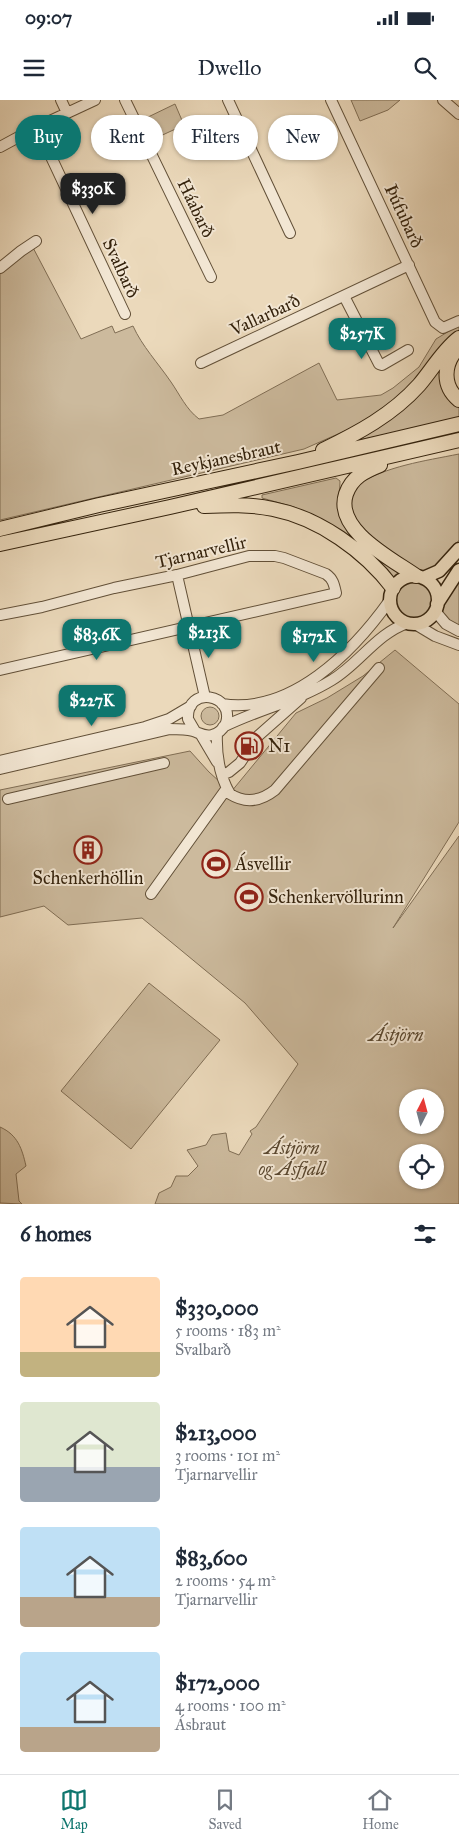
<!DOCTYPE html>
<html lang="en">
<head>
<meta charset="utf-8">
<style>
  body { margin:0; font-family:"IM FELL Great Primer",serif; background:#f6f6f7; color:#1f2937; height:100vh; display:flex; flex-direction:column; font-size:19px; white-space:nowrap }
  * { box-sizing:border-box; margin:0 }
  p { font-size:16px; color:#747a83 }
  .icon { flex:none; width:28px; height:28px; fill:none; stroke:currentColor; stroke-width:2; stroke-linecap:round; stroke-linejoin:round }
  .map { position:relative; height:1104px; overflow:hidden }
  .side { display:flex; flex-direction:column; background:#fff; flex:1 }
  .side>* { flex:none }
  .guide { position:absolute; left:15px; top:15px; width:430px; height:45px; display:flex; gap:10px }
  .needle { width:32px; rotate:6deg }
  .controls { position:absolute; left:399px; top:989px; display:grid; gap:10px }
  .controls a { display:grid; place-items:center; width:45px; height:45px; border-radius:50%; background:#fff; box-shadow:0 1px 4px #0004; font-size:25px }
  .price { position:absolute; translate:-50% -42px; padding:0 11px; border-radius:10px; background:#0f766e; color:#fff; font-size:16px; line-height:32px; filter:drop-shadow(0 1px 2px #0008) }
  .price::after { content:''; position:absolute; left:50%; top:30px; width:15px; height:11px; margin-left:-8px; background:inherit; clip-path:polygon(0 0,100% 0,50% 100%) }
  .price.active { background:#222; color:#fff }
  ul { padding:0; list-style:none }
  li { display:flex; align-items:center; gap:15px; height:125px; padding:0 20px }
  li span { display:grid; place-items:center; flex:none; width:140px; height:100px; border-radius:5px; color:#555 }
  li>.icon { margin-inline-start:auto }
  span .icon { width:60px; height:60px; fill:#fffc; stroke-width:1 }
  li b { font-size:21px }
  h2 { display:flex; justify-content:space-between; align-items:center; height:60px; padding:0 20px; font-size:21px }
  .chip { padding:0 18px; border-radius:22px; background:#fff; box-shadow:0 1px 4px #0004; font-size:18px; line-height:45px }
  .chip.active { background:#0f766e; color:#fff }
  .status { display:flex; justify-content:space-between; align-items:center; height:35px; padding:0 25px; background:#fff; direction:ltr }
  .status svg { height:14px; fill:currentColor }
  header { display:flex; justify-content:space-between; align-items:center; height:65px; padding:0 20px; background:#fff; font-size:22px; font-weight:600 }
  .tab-bar { display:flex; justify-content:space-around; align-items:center; height:70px; border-top:1px solid #e0e1e3; background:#fff; font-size:14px; color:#747a83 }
  .tab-bar a { display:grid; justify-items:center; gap:2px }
  .tab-bar .active { color:#0f766e }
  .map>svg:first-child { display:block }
  .green { fill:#ccba9d; stroke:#806e55; fill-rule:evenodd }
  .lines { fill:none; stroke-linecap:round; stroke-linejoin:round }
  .minor-casing { stroke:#625038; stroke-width:12 }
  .major-casing { stroke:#35230d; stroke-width:15 }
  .highway-casing { stroke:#35230d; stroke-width:16 }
  .minor { stroke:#f2e6d3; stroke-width:10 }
  .major { stroke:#ebd9bb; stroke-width:12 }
  .highway { stroke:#ebd9bb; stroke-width:14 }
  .labels { text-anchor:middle; stroke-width:4; stroke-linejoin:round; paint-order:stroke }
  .street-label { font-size:18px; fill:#35230d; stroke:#f2e6d3 }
  .poi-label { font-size:18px; fill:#35230d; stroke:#f2e6d3; text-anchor:start }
  .park-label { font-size:18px; font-style:italic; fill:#5b4931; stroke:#f2e6d3 }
</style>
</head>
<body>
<div class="status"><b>09:07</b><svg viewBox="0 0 49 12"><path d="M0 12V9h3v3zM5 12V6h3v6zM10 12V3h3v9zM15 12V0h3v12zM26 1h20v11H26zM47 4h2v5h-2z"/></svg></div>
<header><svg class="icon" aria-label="menu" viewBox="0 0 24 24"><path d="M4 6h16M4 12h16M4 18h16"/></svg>Dwello<svg class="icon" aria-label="search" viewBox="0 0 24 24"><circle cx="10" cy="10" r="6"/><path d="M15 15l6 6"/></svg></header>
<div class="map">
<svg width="459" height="1104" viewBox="0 0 459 1104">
  <rect width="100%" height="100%" fill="#ebd9bb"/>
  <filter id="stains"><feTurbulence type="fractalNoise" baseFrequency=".004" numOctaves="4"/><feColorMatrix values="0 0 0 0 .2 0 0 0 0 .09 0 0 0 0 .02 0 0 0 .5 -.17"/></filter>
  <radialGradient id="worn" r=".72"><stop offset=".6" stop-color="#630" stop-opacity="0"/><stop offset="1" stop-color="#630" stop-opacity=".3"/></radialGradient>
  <path class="green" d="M351 0H400L388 10 360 21Z
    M175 4 184 25 154 39 144 19Z
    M29 140 81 239 112 226 115 233 133 226C142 246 158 263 171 282 180 295 186 309 199 319L223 315 319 263 337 300 381 295 393 288 419 267 436 239 459 225V234L419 278 374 318 304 349 0 420V165Z
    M443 259 459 303V319L359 340 390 320 434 273Z
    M459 354V440C450 453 437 474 419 470 403 459 359 434 353 416 349 405 352 395 356 385 387 366 424 361 459 354Z
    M336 378 340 381 339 405 403 473 394 480 328 423 294 407 262 398V395Z
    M459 475V528L442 514 440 507Z
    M395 499a19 19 0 1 1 38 0a19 19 0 1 1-38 0Z
    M395 550 459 604V722L393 828 459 736V1104H155L159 1093 171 1087 176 1076H188L198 1066 187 1050 206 1045 212 1035 226 1033 229 1051 239 1055 252 1034 250 1031 256 1027 298 964 245 903 142 818 68 825 44 806 0 817V690L190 651 209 672 231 692 296 613 327 598 363 576ZM408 998H435V1025H408ZM408 1052H435V1080H408Z
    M201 616a9 9 0 1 1 18 0a9 9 0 1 1-18 0Z
    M149 883 220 940 131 1049 61 991Z
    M0 1027C18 1035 22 1049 26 1066L16 1074 19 1101 22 1104 0 1103Z"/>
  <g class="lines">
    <g class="minor-casing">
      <path id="minor" d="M61 0 67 13
        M125 0 211 177
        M228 0 290 133
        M331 0 435 222 443 228 459 221
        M443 0 459 14
        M37 27 125 214
        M0 47 37 27 95 0
        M0 168 21 151 36 141
        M344 196 379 264 382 265 408 250
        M201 263 409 165
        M177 475 205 597
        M435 511 446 524 459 531
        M0 515 42 507 114 488 177 475 249 456H275L284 458 326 474C333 479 334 484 336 493L0 570
        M415 524 435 536 459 545
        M222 604C291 615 353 552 390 500
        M223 627C259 609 298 601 332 580 359 564 377 533 408 523
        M217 633C216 655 219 675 230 694 246 704 261 701 275 690L379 568
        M201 635 217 662
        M0 661 145 627 169 619 191 606
        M0 669 170 629C178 629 186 629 193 631 200 633 204 637 212 635 218 634 223 629 226 623 235 594 186 585 188 619L195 631
        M222 675 229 672 240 663 258 636 301 598
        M8 699 164 663
        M151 794 227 688"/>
    </g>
    <g class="major-casing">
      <path id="major" d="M390 500a24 24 0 1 1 48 0a24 24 0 1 1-48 0Z
        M423 478 439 471 459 449
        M437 504 459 470"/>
    </g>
    <g class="highway-casing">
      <path id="highway" d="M458 248C443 264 442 286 459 300
        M323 350C358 333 392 315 419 285 432 270 443 250 459 238
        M380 365C365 371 352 377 346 394 334 430 392 459 416 476
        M204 406C227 405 250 404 273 409 319 418 365 451 393 488
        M0 429 99 405 298 362 459 324
        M0 444 170 407 459 340"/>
    </g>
    <use href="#minor" class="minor"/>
    <use href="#major" class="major"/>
    <use href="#highway" class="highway"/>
  </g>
  <defs>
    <g id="fuel-ring" transform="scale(1.4375)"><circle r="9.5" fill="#f2e6d3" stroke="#8f2418" stroke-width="1.5"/><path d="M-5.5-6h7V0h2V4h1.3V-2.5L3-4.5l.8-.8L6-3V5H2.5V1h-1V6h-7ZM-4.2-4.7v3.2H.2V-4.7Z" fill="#8f2418"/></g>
    <g id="building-ring" transform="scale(1.4375)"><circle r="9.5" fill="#f2e6d3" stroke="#8f2418" stroke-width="1.5"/><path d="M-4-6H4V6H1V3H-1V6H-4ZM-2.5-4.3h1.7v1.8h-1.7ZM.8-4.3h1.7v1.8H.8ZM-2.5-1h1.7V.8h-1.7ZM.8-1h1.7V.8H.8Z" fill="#8f2418"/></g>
    <g id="stadium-ring" transform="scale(1.4375)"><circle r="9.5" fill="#f2e6d3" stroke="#8f2418" stroke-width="1.5"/><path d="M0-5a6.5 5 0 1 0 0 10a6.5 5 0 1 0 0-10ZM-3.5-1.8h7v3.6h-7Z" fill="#8f2418"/></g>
  </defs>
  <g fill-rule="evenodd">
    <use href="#fuel-ring" x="249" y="646"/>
    <use href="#building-ring" x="88" y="750"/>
    <use href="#stadium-ring" x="216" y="764"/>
    <use href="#stadium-ring" x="249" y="797"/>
  </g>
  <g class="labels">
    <g class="street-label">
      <text transform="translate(196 108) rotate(64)" y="6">Háabarð</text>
      <text transform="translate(404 116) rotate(65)" y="6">Þúfubarð</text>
      <text transform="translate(121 168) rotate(65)" y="6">Svalbarð</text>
      <text transform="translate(265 215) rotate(-25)" y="6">Vallarbarð</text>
      <text transform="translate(226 358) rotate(-12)" y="6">Reykjanesbraut</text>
      <text transform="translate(201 452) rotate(-13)" y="6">Tjarnarvellir</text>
    </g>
    <g class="poi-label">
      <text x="268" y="652">N1</text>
      <text x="235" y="770">Ásvellir</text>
      <text x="88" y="784" text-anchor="middle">Schenkerhöllin</text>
      <text x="268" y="803">Schenkervöllurinn</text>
    </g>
    <g class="park-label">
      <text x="396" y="941">Ástjörn</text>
      <text x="292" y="1054">Ástjörn<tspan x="292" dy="21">og Ásfjall</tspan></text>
    </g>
  </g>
  <rect width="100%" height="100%" filter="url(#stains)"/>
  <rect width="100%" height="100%" fill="url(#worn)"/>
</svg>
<div class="controls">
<a><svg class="needle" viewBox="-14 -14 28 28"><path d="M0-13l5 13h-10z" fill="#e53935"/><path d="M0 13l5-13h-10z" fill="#747a83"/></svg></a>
<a><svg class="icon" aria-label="locate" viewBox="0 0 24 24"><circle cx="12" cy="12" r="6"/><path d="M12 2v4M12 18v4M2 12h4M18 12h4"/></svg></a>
</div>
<b class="price active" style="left:93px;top:115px">$330K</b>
<b class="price" style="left:362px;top:260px">$257K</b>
<b class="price" style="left:209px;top:559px">$213K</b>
<b class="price" style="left:97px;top:561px">$83.6K</b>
<b class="price" style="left:314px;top:563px">$172K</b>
<b class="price" style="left:92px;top:627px">$227K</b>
<div class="guide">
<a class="chip active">Buy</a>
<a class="chip">Rent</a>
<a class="chip">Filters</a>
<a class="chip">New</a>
</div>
</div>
<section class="side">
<h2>6 homes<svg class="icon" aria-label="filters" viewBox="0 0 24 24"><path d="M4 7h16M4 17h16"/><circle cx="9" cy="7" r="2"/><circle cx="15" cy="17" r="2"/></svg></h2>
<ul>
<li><span style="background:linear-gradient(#ffd9b3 75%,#c2b280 0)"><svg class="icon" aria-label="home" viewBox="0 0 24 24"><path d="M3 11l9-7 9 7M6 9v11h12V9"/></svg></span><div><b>$330,000</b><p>5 rooms · 183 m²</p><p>Svalbarð</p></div></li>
<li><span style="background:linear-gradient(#dfe7d0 65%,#9aa5b1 0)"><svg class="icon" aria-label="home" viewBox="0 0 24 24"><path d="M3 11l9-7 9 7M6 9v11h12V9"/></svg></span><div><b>$213,000</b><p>3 rooms · 101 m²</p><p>Tjarnarvellir</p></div></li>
<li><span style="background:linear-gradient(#bfe0f5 70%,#b9a48a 0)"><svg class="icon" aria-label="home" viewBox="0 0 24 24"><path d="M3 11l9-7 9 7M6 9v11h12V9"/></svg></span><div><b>$83,600</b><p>2 rooms · 54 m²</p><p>Tjarnarvellir</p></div></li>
<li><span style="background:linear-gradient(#bfe0f5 75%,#b9a48a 0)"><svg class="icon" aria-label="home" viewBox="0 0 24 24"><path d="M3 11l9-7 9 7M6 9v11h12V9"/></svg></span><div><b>$172,000</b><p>4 rooms · 100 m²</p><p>Ásbraut</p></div></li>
</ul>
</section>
<nav class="tab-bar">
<a class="active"><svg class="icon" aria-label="map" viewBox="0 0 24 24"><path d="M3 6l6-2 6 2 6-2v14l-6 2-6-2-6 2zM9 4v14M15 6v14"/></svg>Map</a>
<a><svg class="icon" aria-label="saved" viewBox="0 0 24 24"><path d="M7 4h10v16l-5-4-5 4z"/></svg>Saved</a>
<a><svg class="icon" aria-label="home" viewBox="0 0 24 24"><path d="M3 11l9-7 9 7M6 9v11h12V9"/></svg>Home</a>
</nav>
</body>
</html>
